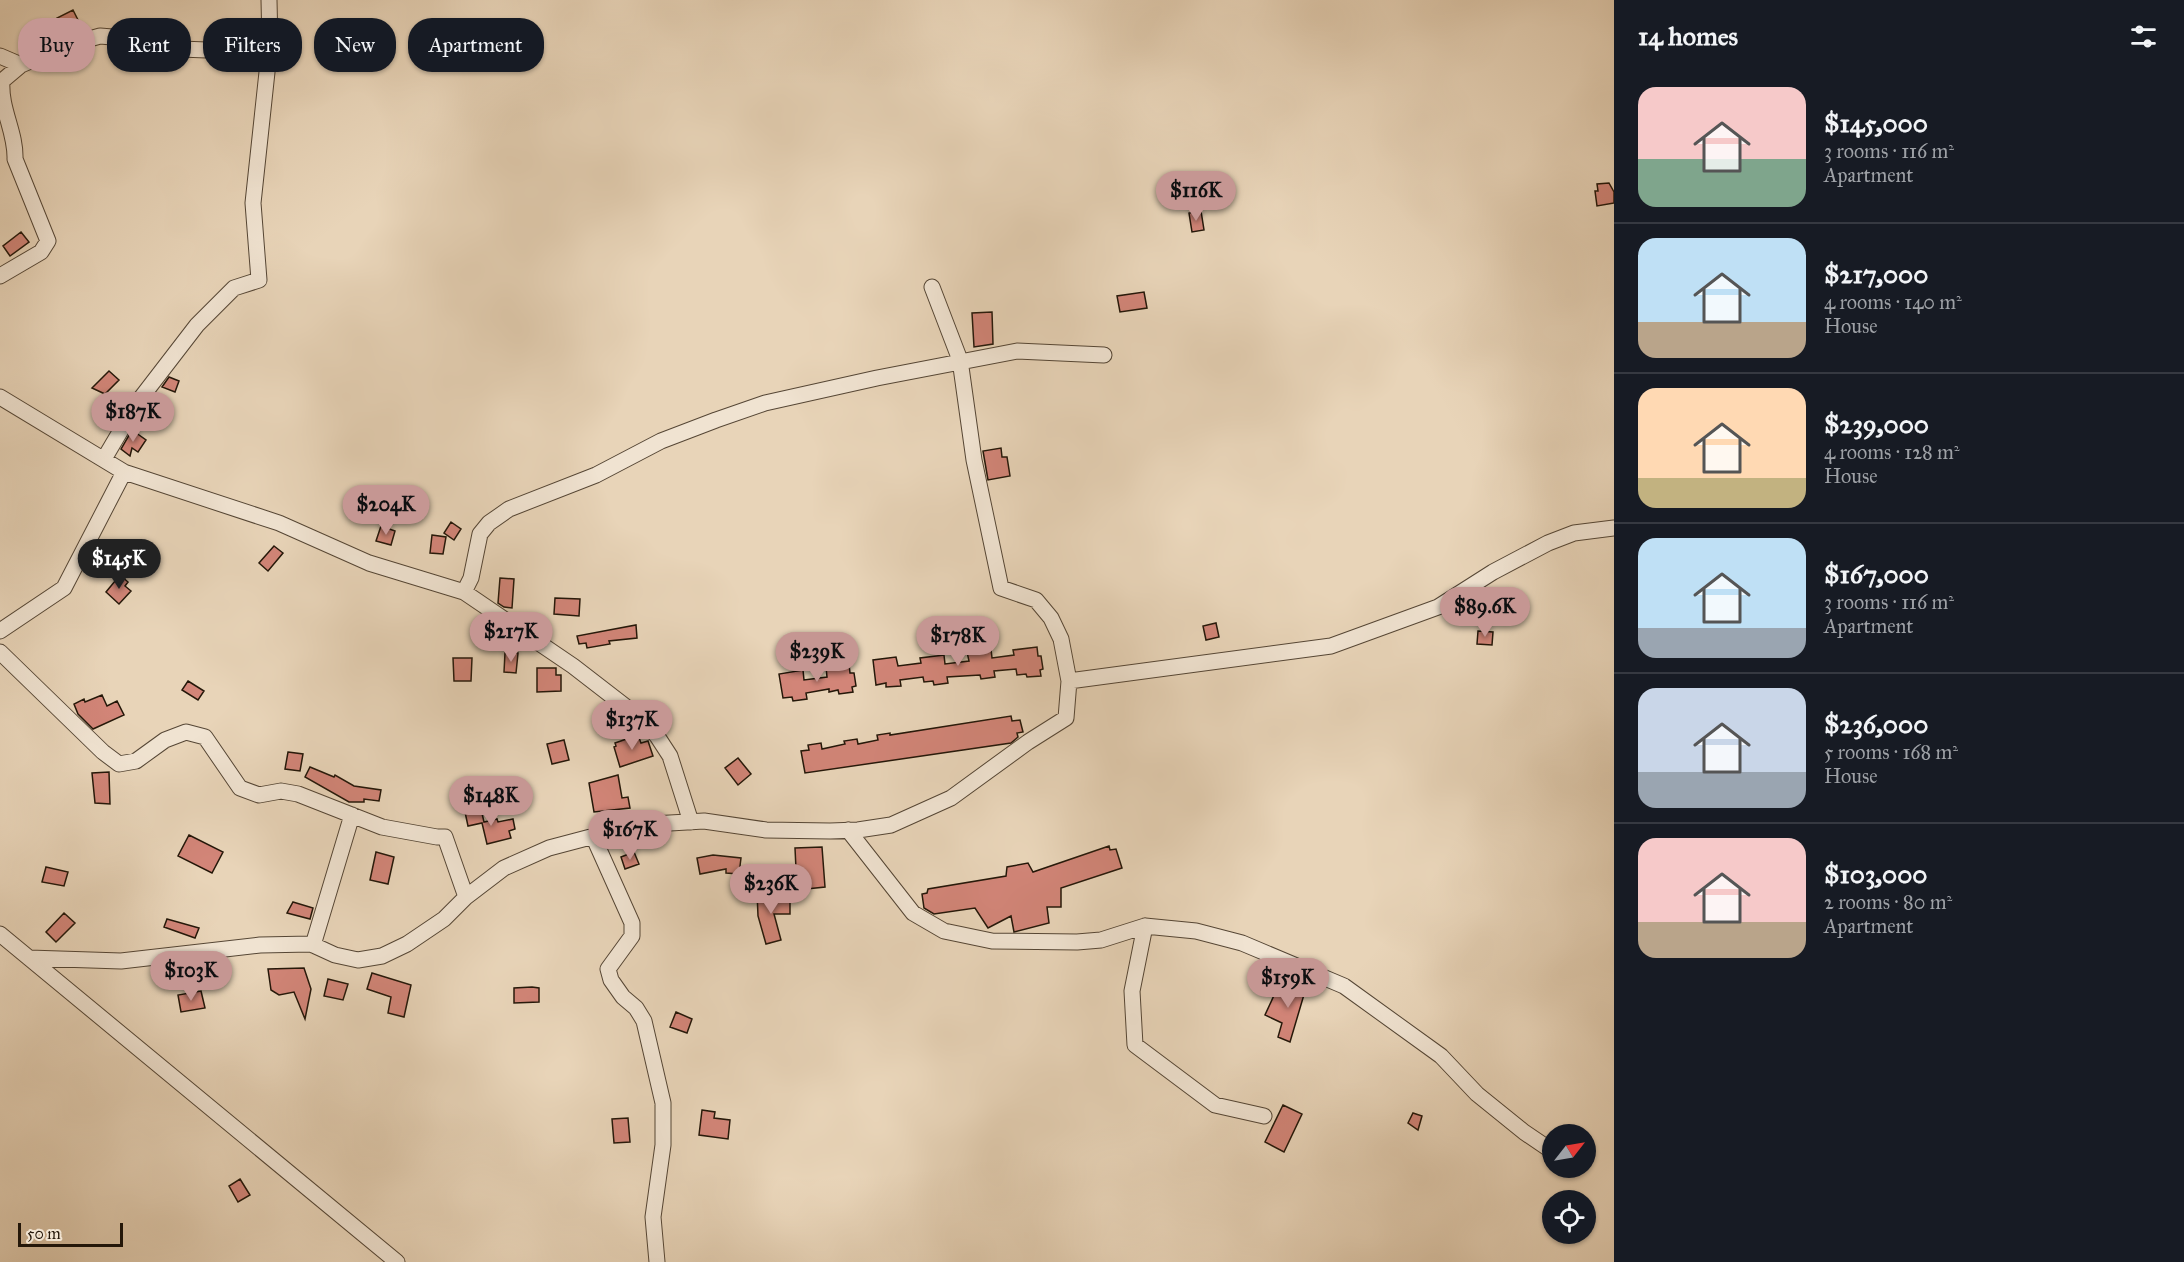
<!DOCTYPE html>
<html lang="en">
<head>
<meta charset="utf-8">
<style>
  body { margin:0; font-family:"IM FELL Great Primer",serif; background:#242831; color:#f1f3f6; height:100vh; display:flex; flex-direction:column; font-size:22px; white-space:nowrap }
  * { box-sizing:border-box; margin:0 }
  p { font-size:20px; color:#9ea1a6 }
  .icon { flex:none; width:33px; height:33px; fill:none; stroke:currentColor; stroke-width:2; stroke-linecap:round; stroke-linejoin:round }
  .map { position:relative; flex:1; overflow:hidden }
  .sheet { display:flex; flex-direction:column; background:#171b24; width:570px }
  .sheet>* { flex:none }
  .hud { position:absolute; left:18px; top:18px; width:570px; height:54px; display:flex; gap:12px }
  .needle { width:39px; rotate:59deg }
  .controls { position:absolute; left:1542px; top:1124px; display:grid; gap:12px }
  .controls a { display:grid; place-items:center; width:54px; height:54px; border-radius:50%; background:#171b24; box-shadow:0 2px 4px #0004; font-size:30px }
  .scale { position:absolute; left:18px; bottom:15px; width:105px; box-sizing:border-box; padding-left:6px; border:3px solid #241709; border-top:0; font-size:16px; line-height:21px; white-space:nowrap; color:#241709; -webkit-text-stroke:4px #f0e3d1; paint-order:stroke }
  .price { position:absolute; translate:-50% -51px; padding:0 14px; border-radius:21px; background:#c59692; color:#111; font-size:20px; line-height:39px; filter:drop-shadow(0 2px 3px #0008) }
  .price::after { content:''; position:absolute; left:50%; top:36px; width:18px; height:14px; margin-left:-9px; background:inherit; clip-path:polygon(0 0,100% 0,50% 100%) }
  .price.selected { background:#222; color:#fff }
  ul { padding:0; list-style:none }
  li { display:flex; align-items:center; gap:18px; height:150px; padding:0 24px }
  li+li { border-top:2px solid #363941 }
  li span { display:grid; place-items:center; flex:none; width:168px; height:120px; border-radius:18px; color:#555 }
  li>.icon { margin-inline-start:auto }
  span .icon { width:72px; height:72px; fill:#fffc; stroke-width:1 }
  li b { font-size:26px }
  h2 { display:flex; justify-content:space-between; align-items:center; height:72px; padding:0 24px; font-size:26px }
  .pill { padding:0 21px; border-radius:24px; background:#171b24; box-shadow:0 2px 4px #0004; font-size:21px; line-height:54px }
  .pill.selected { background:#c59692; color:#111 }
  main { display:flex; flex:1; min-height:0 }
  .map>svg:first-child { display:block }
  .building { fill:#d28578; stroke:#241709; stroke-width:1.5 }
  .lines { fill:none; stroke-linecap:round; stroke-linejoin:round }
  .street-casing { stroke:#554635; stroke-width:17 }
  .street { stroke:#f0e3d1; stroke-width:15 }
</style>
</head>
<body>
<main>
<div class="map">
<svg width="1614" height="1262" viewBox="0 0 1614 1262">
  <rect width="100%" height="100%" fill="#e8d4b8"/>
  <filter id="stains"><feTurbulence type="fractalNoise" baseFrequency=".00333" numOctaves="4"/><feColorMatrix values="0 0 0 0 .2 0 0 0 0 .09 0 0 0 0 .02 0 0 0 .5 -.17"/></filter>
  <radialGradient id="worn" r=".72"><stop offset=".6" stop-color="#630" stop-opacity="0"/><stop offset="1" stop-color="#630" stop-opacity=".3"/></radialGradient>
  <path class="building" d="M73 10 79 22 63 30 57 18Z
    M1609 183 1614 192V203L1597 206 1595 191H1598L1597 184Z
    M1201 211 1204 230 1192 232 1189 213Z
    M21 232 29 242 10 256 3 246Z
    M1144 292 1147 308 1120 312 1117 296Z
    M992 312 993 344 974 347 972 313Z
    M109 371 119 380 105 394 92 388Z
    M169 377 179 381 175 392 162 387Z
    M132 430 146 440 138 452 132 448 130 456 121 449Z
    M1001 448 1002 457H1007L1010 476 988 480 983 451Z
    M451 522 461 529 454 540 444 533Z
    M381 526 395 531 391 545 376 541Z
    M432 535 446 537 443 554 430 553Z
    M274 546 283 553 268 571 259 563Z
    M120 575 128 582 125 586 131 591 119 604 106 592Z
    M500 578 514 579 512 608 504 607 498 603Z
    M555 598 580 599 579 616 554 614Z
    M1216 623 1219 637 1206 640 1203 626Z
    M636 625 637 638 609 641 610 644 587 648 586 643 579 644 577 636Z
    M1478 631 1493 632 1492 645 1477 644Z
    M1037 647 1038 656H1041L1043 669 1040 670 1041 676 1027 677 1026 674 1017 675 1016 669 994 671 995 677 981 679 980 675 947 677 948 683 934 685 933 681 924 682 923 677 900 680 901 686 886 687V683L876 685 873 660 896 657 898 666 921 663 920 658 944 655 945 664 969 661 967 652 991 649 992 658 1014 655 1013 650Z
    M505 653H518L516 673 504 672Z
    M453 658H472L471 681H454Z
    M849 664 850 673H854L856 686 852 687 853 692 839 694 838 690 829 692V689L806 693 807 699 793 701 792 697 783 698 779 674 803 670 804 680 827 677 826 667Z
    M537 668H556V675H561V691L537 692Z
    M188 681 204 691 198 700 182 690Z
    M102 695 107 706 117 701 124 715 93 729 78 714 74 704 84 699 85 702Z
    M1011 716 1012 721 1020 720 1023 732 1017 733 1018 737 1011 743 805 773 801 751 809 750 808 745 821 743 822 749 845 744 844 741 857 739 858 744 878 740 877 735 890 733V735Z
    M638 735 641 743 648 741 653 756 620 767 614 747 616 746 615 743Z
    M564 740 569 760 552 764 547 744Z
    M288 752 303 754 300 771 285 769Z
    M738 758 751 774 738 785 725 768Z
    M310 767 334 777 335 775 354 786 381 790 379 801 364 799V802H349L305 777Z
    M109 772 110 804 95 803 92 773Z
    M618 775 622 798 628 797 630 808 594 812 589 783Z
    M481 809 484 822 497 819 498 822 513 819 515 829 509 831 511 838 487 844 482 823 468 826 465 812Z
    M189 835 223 852 212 873 178 856Z
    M1109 846 1110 850 1116 849 1122 868 1061 888V907H1047L1049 923 1014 932 1011 916 988 928 975 908 934 914 924 908 922 894 927 893 928 889 1006 876 1007 867 1028 863 1033 872Z
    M822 847 825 887 797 890 795 848Z
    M376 852 394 857 388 884 370 880Z
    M634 852 639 864 625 869 621 857Z
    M713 855 741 858 739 874 726 873V869L700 874 697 858Z
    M46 867 68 872 64 886 42 882Z
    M757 892H770L771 899 790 900V914H774L781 940 766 944 758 916Z
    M293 902 313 908 310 919 287 913Z
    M64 913 75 923 56 942 46 932Z
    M167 919 199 928 195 938 164 927Z
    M304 968 311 989 305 1019 294 992 279 995 271 990 268 969Z
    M372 973 411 985 404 1017 388 1013 391 997 367 989Z
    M1296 977 1308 981 1290 1042 1278 1037 1282 1023 1265 1015 1276 991 1290 997Z
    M328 979 348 984 343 1000 324 996Z
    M532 987 539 988V1002L514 1003V988Z
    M201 991 205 1008 181 1012 178 995Z
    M676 1012 692 1019 687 1033 670 1027Z
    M1283 1105 1302 1114 1284 1152 1265 1142Z
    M702 1110 715 1112 714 1118 730 1120 728 1139 699 1135Z
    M1413 1113 1422 1116 1418 1130 1408 1123Z
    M628 1118 630 1142 614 1143 612 1119Z
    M240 1179 250 1195 238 1202 229 1186Z"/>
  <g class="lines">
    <g class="street-casing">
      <path id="street" d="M0 56 21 65
        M0 276 41 252 48 241 15 159C16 132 0 109 2 81L21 65 68 45 100 36 137 39 180 49 207 50 234 42 245 46 270 44
        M0 397 124 472 279 523 369 563 464 592 573 666 639 717 657 736 670 756 691 822
        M104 459 137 403 197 325 234 288 259 280 253 203 270 44 269 0
        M464 592 471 578 480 534 489 523 509 509 596 475 661 441 716 420 765 403 877 378 1017 351 1104 355
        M0 631 64 588 124 472
        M0 652 103 752 119 764 136 761 165 740 186 732 205 737 240 788 259 795 281 791 298 794 382 827 437 837H445L466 897
        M1069 681 1331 646 1438 607 1493 572 1548 543 1574 533 1614 528
        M848 830 913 913 944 931 992 941 1077 942 1101 940 1145 926 1196 931 1242 943 1344 986 1441 1056 1477 1094 1524 1132 1552 1151
        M593 836 632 923V936L608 969 611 980 623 997 636 1008 644 1021 663 1103V1145L653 1217 657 1262
        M1145 926 1132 991 1135 1045 1215 1105 1264 1116
        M0 934 397 1262
        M313 945 352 815
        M29 958 121 961 260 945 311 944 335 955 358 960 382 956 407 944 444 919 466 897 504 868 549 848 636 825 704 821 766 830 830 831 858 830 891 825 951 798 1028 742 1066 718 1069 681 1061 639 1051 618 1036 600 1001 588 974 460 960 360 932 287"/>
    </g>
    <use href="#street" class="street"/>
  </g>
  <rect width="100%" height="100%" filter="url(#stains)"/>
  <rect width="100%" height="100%" fill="url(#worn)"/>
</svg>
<div class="controls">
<a><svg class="needle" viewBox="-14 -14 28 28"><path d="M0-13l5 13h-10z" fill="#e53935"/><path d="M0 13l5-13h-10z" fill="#9ea1a6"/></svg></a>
<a><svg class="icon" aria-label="locate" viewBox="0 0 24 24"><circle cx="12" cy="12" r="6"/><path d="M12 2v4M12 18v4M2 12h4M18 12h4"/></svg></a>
</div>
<div class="scale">50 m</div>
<b class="price" style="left:1196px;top:222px">$116K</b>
<b class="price" style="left:133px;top:443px">$187K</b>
<b class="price" style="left:386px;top:536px">$204K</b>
<b class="price selected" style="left:119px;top:590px">$145K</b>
<b class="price" style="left:1485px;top:638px">$89.6K</b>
<b class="price" style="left:511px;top:663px">$217K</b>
<b class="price" style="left:958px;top:667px">$178K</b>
<b class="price" style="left:817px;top:683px">$239K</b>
<b class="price" style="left:632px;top:751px">$137K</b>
<b class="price" style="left:491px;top:827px">$148K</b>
<b class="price" style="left:630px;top:861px">$167K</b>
<b class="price" style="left:771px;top:915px">$236K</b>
<b class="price" style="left:191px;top:1002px">$103K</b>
<b class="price" style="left:1288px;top:1009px">$159K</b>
<div class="hud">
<a class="pill selected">Buy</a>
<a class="pill">Rent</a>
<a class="pill">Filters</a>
<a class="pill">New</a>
<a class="pill">Apartment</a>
</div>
</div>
<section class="sheet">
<h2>14 homes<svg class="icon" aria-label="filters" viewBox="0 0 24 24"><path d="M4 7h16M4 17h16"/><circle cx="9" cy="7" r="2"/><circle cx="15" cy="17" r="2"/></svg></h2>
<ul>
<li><span style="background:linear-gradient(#f6c9c9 60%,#7fa58c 0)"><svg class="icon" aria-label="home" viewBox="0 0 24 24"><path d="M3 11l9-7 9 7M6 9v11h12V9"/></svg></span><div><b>$145,000</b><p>3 rooms · 116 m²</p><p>Apartment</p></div></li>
<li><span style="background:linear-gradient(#bfe0f5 70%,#b9a48a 0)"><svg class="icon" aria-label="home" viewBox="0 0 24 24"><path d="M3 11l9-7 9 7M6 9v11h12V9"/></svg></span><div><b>$217,000</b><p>4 rooms · 140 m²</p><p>House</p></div></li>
<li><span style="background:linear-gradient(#ffd9b3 75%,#c2b280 0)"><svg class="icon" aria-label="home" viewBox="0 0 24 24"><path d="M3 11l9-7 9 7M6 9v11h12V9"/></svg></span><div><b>$239,000</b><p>4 rooms · 128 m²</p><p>House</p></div></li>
<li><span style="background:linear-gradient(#bfe0f5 75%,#9aa5b1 0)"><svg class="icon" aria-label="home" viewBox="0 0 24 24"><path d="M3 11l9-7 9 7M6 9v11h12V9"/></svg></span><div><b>$167,000</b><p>3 rooms · 116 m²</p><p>Apartment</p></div></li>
<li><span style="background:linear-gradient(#c9d6e8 70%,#9aa5b1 0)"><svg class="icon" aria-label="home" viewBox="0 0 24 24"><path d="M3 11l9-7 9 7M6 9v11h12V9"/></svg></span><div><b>$236,000</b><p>5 rooms · 168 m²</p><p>House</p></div></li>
<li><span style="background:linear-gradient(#f6c9c9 70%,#b9a48a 0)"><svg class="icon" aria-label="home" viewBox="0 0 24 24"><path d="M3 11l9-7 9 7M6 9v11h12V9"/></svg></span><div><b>$103,000</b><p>2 rooms · 80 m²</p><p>Apartment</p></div></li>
</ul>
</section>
</main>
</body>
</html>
